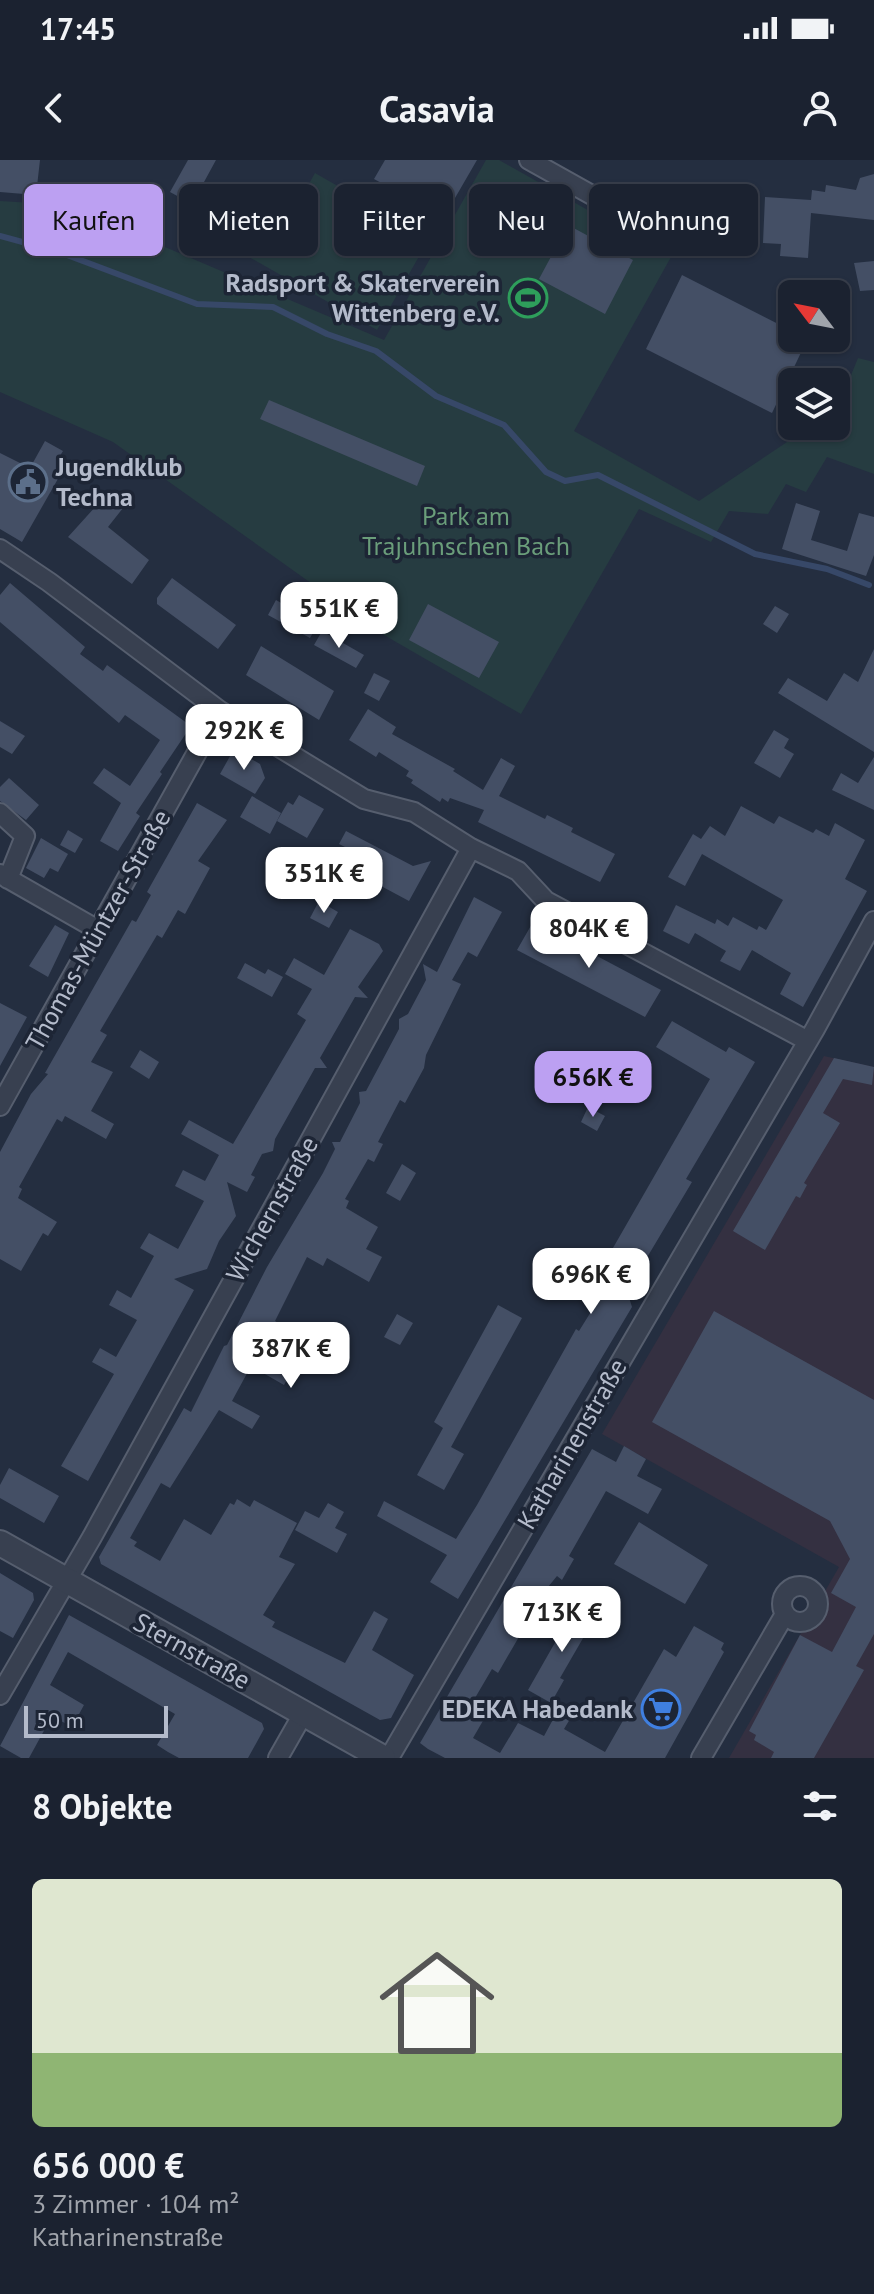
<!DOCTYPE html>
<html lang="de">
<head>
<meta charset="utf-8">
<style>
  body { margin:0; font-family:"PT Sans",sans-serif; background:#282f3c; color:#f1f3f6; height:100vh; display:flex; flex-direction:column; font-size:30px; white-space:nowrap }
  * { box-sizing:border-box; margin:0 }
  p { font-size:26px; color:#a0a4ab }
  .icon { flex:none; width:44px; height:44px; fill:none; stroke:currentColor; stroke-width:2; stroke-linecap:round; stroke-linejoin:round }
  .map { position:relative; height:1598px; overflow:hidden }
  .sheet { display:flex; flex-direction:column; background:#1b2230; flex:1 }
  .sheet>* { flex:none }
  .banner { position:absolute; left:24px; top:24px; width:826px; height:72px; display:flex; gap:16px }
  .needle { width:52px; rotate:302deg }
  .tools { position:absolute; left:778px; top:120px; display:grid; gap:16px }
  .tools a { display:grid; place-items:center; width:72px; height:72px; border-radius:12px; background:#1b2230; box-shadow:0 2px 6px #0004,0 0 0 2px #393f4c; font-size:40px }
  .scale { position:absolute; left:24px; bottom:20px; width:144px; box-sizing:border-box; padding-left:8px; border:4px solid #b4bbcb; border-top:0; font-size:22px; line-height:28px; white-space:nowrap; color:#b4bbcb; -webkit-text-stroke:6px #1d2535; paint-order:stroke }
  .price { position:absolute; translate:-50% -68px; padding:0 18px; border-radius:16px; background:#fff; color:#222; font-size:26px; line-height:52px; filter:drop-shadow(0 2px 4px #0008) }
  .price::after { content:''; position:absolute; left:50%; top:48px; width:24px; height:18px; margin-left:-12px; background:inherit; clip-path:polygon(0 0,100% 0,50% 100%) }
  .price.selected { background:#bca0f2; color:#111 }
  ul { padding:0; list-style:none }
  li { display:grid; align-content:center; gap:16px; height:424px; padding:0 32px }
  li+li { border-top:2px solid #393f4c }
  li span { display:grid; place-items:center; height:248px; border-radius:12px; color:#555 }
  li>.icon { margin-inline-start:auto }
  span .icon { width:144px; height:144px; fill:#fffc; stroke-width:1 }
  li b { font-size:34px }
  h2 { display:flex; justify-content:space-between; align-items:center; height:96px; padding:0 32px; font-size:34px }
  .tag { padding:0 28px; border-radius:12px; background:#1b2230; box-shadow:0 2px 6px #0004,0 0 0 2px #393f4c; font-size:28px; line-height:72px }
  .tag.selected { background:#bca0f2; color:#111 }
  .status { display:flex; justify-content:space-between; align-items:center; height:56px; padding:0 40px; background:#1b2230; direction:ltr }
  .status svg { height:22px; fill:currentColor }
  header { display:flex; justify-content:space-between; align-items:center; height:104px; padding:0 32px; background:#1b2230; font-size:36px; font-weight:700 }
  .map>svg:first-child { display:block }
  .medical { fill:#343041 }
  .green { fill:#263c41 }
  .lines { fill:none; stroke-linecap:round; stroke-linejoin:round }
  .stream { stroke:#374868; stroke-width:6 }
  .building { fill:#444f65 }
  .minor-casing { stroke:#565e6e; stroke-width:22 }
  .tertiary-casing { stroke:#565e6e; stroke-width:28 }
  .minor { stroke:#384050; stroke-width:18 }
  .tertiary { stroke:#384050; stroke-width:24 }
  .labels { text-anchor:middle; stroke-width:7; stroke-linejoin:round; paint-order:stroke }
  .poi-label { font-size:26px; font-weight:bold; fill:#b4bbcb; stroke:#1d2535; text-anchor:end }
  .park-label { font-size:26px; fill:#6a9d7a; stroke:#1d2535 }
  .street-label { font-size:26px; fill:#b4bbcb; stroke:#1d2535 }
</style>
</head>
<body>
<div class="status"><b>17:45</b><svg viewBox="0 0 49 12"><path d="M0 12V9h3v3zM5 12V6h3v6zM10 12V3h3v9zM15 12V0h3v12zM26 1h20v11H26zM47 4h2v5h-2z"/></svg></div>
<header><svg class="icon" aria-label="back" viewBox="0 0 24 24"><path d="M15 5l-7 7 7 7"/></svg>Casavia<svg class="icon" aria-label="person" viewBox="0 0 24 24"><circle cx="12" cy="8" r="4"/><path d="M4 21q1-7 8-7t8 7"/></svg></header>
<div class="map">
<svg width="874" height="1598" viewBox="0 0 874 1598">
  <rect width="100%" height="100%" fill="#242e40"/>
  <path class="medical" d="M824 896 874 907V1598H729L839 1407 602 1274Z"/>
  <path class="green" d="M486 0H499L671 97 574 271 699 341 805 270 815 266H836V252L858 198 874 202V314L827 297 806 332 786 324 768 354 729 351 711 382 639 349 521 554 384 475 113 282 0 232V41L66 45 384 180Z
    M315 13 362 40 371 25 413 49 405 64 429 79 377 170 214 77 221 65 245 79 259 54 284 68Z"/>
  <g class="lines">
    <path class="stream" d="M0 76 59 92 197 144 273 147 327 174 376 191 436 236 504 265 546 312 565 321 598 315 755 394 827 409 869 425"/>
  </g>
  <path class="building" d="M0 0H40L36 35 0 32Z
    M188 0H216L192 44 170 32Z
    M385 0H477L444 57 374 19Z
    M874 14V60L811 53 808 98 780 96 781 84 763 83 765 37 811 40 812 30 825 32 826 25 856 30 860 18Z
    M568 65 633 100 605 154 539 119Z
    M874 101V130L860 131 854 103Z
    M682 115 792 171V178H808L772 253 646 189Z
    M269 240 425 306 417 326 260 259Z
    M45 281 63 291 58 299 67 303 22 382 0 369V293L30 308Z
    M106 335 123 348 108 367 149 400 132 424 68 377Z
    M796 343 820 351 811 380 847 391 859 353 874 357V395L866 416 782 389Z
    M172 418 236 465 218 489 157 444V438Z
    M10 423 85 487 80 494 103 511 107 505 191 566 160 612 162 614 136 653 140 656 118 691 100 681 121 643 93 623 104 608 130 626 160 580 125 555 119 563 0 462V435Z
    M276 440 318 464 310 478 268 455Z
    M428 444 499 482 479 518 409 480Z
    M775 446 789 454 777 473 763 464Z
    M322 471 364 495 356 508 314 485Z
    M261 486 334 531 319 560 246 515Z
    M874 489V592L778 533 788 518 827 541 844 513 858 522Z
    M374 513 390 521 379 541 364 533Z
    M368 549 396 567 392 574 455 609 453 611 483 630 501 598 515 606 499 636 545 659 547 655 573 668 571 672 615 694 600 722 478 662 484 650 450 638 448 642 442 638 440 642 411 623 413 620 406 616 409 611 379 592 376 597 349 580Z
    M0 561 25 576 12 594 0 587Z
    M774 570 789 579 784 588 794 594 780 618 754 603Z
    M234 589 260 604 265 618 255 634 220 614Z
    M874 597V650L832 630 841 613 858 623Z
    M9 618 39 645 26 660 0 641V627Z
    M299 635 324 649 307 678 277 661 288 642 293 645Z
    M252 636 281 653 270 674 240 657Z
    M197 643 227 660 198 701 210 708 185 754 178 750 162 778 157 775 100 871 107 875 91 902 113 912 91 951 114 964 106 979 65 956 62 962 57 959 19 1027 22 1029 18 1038 57 1062 48 1076 43 1073 21 1111 0 1099V992L31 934 48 914 45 913 132 760 136 762 151 735 147 732Z
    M741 646 774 664 779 656 813 673 816 669 829 676 835 663 865 680 845 719 867 731 803 847 780 834 791 813 752 790 740 811 720 801 726 791 695 773 689 784 663 771 676 745 715 764 717 759 728 766 733 757 757 770 759 766 766 770 783 740 702 694 685 726 668 717 693 674 701 679 710 666 725 676Z
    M68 670 83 679 75 693 60 685Z
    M346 671 413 706 431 701 409 741 381 726 383 721 341 698 347 688 339 684Z
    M41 678 68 694 58 712 50 708 44 718 26 708Z
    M474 737 502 752 477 797 468 792 452 820 461 824 426 895 424 908 405 943 400 940 378 982 383 984 374 1002 368 999 345 1039 349 1041 346 1048 378 1067 366 1089 382 1097 369 1122 327 1098 323 1106 307 1097 275 1161 309 1181 302 1202 298 1200 284 1225 251 1206 232 1241 260 1256 252 1269 219 1250 170 1328 161 1323 130 1378 137 1382 134 1386 160 1401 184 1359 211 1375 230 1343 234 1345 237 1339 250 1347 254 1340 297 1363 279 1397 295 1404 263 1455 275 1462 272 1467 345 1503 374 1451 388 1459 372 1490 414 1515 391 1558 380 1560 101 1404 99 1397 184 1248 191 1252 224 1186 227 1185 267 1107 323 1013 335 989 332 982H340L360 943 359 932 366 931 399 869V859L408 854 426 820 423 804 437 812Z
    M319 741 338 752 329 768 310 758Z
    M533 762 661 830 645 857 517 790Z
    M55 765 69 773 48 817 29 806Z
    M350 769 379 784 383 791 358 827 368 838 355 837 320 898 327 908H315L275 979 273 991 262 994 251 1015 255 1017 247 1032 227 1022 236 1056 219 1081 207 1109 174 1119 194 1130 88 1321 61 1306 114 1214 92 1202 100 1188 116 1197 137 1160 109 1145 117 1130 131 1138 154 1096 140 1088 149 1073 178 1089 204 1041 175 1026 183 1010 205 1021 219 995 181 974 189 960 233 984 306 860 297 854 312 829 285 814 294 798 324 815Z
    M245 803 265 814 268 809 283 817 272 837 237 818Z
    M0 843 27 857 0 906Z
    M672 861 726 892 729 887 755 902 686 1019 692 1022 627 1131 632 1147 458 1439 430 1422 447 1395 377 1356 384 1341 456 1379 477 1345 576 1169 579 1171 602 1134 590 1128 710 919 656 887Z
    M140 890 159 902 149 919 130 907Z
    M834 898 874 907 872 925 843 919 823 953 840 963 804 1023 807 1025 800 1038 796 1036 765 1090 733 1071Z
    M588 947 605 956 597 971 581 962Z
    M402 1004 416 1013 400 1041 386 1033Z
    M498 1145 522 1158 451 1287 464 1294 444 1330 417 1315 443 1268 434 1262Z
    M714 1151 874 1240V1474L856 1506 864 1510 814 1598H771L774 1592 754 1580 756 1575 749 1571 800 1475 832 1492 856 1447 831 1433 850 1399 830 1361 652 1262Z
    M397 1154 413 1163 400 1185 384 1177Z
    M624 1286 646 1299 637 1316 662 1329 648 1354 606 1331 569 1396 574 1399 562 1420 557 1416 548 1427 498 1513 492 1509 475 1538 491 1547 473 1578 500 1593 518 1563 544 1576 557 1552 570 1559 564 1569 605 1592 664 1489 676 1497 694 1466 724 1483 721 1489 724 1492 665 1598H445L428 1589 420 1583 592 1289 616 1302Z
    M9 1308 59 1336 44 1363 0 1338V1325Z
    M328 1343 344 1352 335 1368 347 1374 337 1393 295 1370 305 1351 319 1358Z
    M639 1362 708 1405 685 1444 614 1404Z
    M0 1413 33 1433 34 1440 13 1478 0 1471Z
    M577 1444 597 1454 560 1518 564 1520 551 1543 528 1530Z
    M69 1455 262 1563 264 1569 248 1598H179L168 1592 157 1585 175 1554 68 1492 50 1525 84 1545 72 1567 52 1556 29 1598H21L0 1586Z"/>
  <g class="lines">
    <g class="minor-casing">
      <path id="minor" d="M529 0 658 72 680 80
        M0 389 49 422 220 551 364 639 414 652 471 688 518 711 546 741 808 881
        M0 653 25 676 8 719
        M0 714 98 770
        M0 946 220 551
        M782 1444a18 18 0 1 1 36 0a18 18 0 1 1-36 0Z
        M0 1535 92 1377 471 688
        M278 1598 303 1554
        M389 1598 815 869 874 761
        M701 1598 785 1454"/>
    </g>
    <g class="tertiary-casing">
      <path id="tertiary" d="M0 1383 383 1598"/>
    </g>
    <use href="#minor" class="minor"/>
    <use href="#tertiary" class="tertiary"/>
  </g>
  <defs>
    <g id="stadium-ring" transform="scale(2)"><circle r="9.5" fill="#1d2535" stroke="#2e9e5b" stroke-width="1.5"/><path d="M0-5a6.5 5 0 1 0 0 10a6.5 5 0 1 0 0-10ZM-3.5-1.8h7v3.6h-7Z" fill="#2e9e5b"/></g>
    <g id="civic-ring" transform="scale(2)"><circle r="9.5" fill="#1d2535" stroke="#5c6f8a" stroke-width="1.5"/><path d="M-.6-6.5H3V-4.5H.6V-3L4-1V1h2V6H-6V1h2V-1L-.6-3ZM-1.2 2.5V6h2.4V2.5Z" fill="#5c6f8a"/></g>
    <g id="supermarket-ring" transform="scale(2)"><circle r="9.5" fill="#1d2535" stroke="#3f7fe0" stroke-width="1.5"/><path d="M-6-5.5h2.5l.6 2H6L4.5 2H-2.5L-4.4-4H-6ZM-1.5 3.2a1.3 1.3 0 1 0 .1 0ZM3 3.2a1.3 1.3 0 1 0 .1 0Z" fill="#3f7fe0"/></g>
  </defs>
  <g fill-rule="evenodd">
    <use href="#stadium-ring" x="528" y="138"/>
    <use href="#civic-ring" x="28" y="322"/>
    <use href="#supermarket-ring" x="661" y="1549"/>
  </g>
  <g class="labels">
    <g class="poi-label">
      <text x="500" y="132">Radsport &amp; Skaterverein<tspan x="500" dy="30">Wittenberg e.V.</tspan></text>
      <text x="56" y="316" text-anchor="start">Jugendklub<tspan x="56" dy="30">Techna</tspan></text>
      <text x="633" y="1558">EDEKA Habedank</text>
    </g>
    <g class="park-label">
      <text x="466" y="365">Park am<tspan x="466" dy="30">Trajuhnschen Bach</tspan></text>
    </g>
    <g class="street-label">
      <text transform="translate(98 770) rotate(-61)" y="9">Thomas-Müntzer-Straße</text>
      <text transform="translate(272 1049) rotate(-61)" y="9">Wichernstraße</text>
      <text transform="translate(572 1284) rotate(-60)" y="9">Katharinenstraße</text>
      <text transform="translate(192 1491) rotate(29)" y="9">Sternstraße</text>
    </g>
  </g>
</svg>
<div class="tools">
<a><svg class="needle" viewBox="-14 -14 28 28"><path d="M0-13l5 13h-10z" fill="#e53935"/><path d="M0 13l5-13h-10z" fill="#a0a4ab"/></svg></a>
<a><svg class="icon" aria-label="layers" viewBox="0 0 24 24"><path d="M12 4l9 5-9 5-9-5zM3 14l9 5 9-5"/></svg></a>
</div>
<div class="scale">50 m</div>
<b class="price" style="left:339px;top:490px">551K €</b>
<b class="price" style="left:244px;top:612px">292K €</b>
<b class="price" style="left:324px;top:755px">351K €</b>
<b class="price" style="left:589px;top:810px">804K €</b>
<b class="price selected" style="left:593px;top:959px">656K €</b>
<b class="price" style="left:591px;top:1156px">696K €</b>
<b class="price" style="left:291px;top:1230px">387K €</b>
<b class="price" style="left:562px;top:1494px">713K €</b>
<div class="banner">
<a class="tag selected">Kaufen</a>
<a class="tag">Mieten</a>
<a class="tag">Filter</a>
<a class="tag">Neu</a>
<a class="tag">Wohnung</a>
</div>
</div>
<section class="sheet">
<h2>8 Objekte<svg class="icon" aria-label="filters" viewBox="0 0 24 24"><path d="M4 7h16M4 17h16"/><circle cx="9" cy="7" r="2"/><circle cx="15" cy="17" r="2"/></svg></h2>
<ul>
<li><span style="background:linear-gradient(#dfe7d0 70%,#8fb573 0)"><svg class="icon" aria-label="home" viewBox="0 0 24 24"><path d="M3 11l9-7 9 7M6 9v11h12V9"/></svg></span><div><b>656 000 €</b><p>3 Zimmer · 104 m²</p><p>Katharinenstraße</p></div></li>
</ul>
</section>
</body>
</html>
